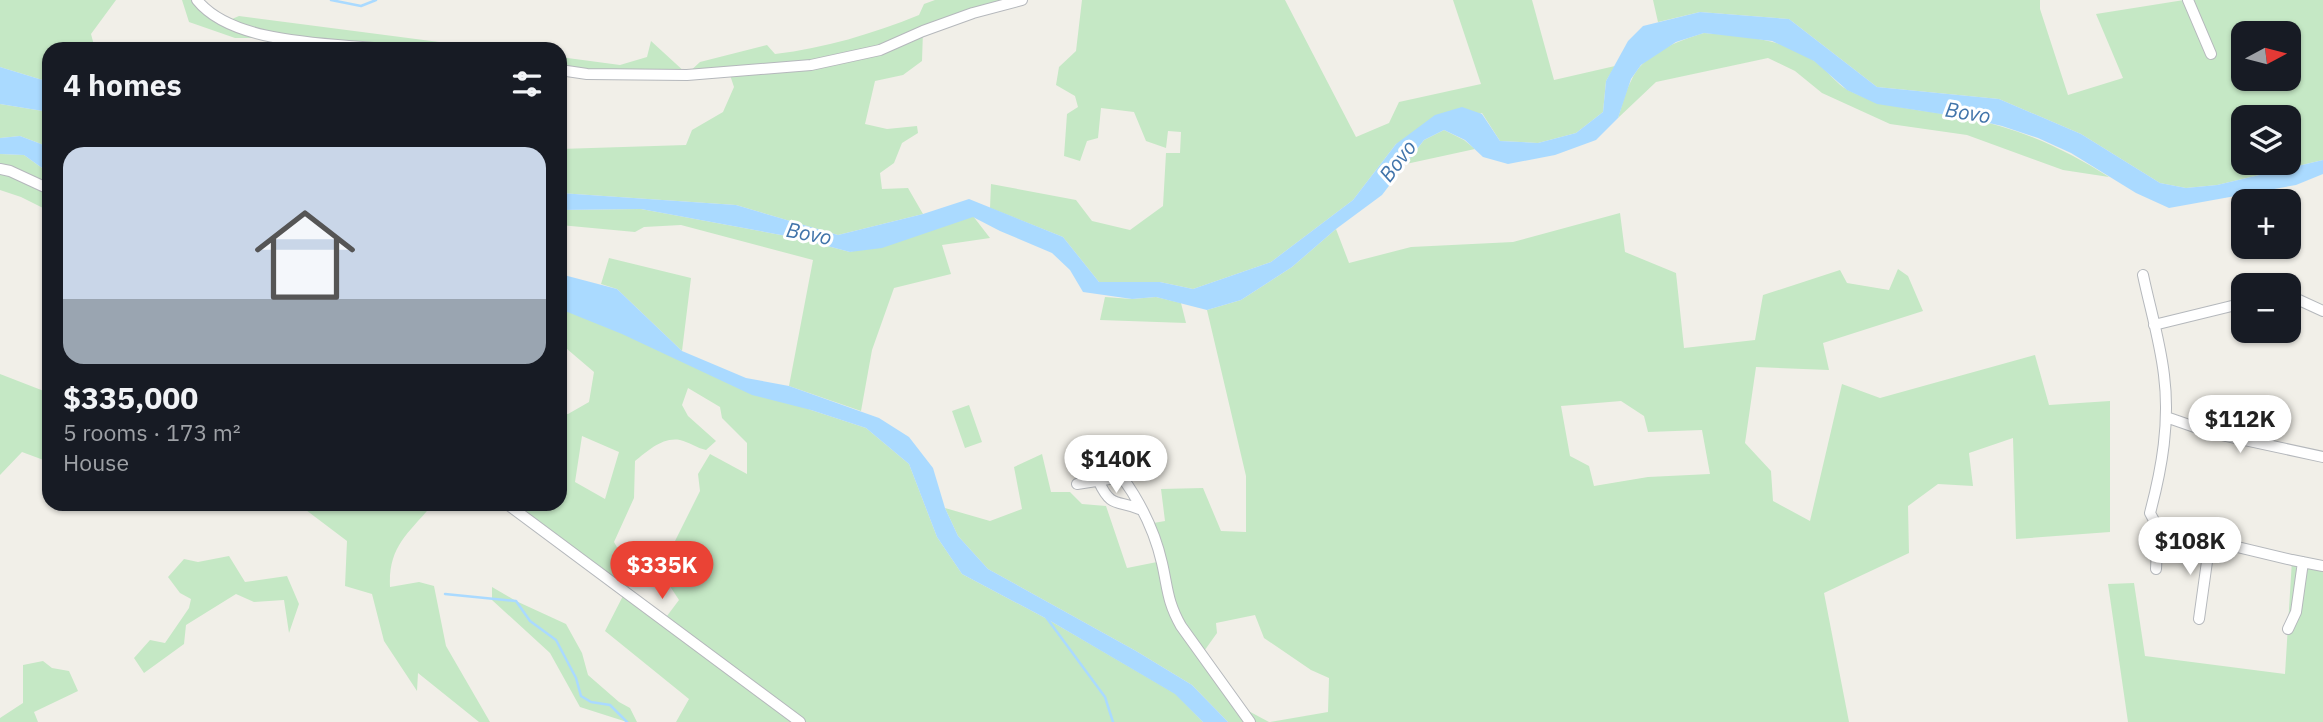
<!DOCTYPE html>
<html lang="en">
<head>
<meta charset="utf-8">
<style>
  body { margin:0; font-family:"IBM Plex Sans",sans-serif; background:#242831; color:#f1f3f6; height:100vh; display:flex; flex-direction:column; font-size:26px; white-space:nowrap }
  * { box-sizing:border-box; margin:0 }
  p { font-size:23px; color:#9ea1a6 }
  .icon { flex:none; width:38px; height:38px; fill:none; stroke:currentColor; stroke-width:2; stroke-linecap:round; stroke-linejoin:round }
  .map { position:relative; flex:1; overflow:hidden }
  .panel { position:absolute; left:42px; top:42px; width:525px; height:469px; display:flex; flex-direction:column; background:#171b24; border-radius:21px; box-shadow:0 2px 5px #0004 }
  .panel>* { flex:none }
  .needle { width:46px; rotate:83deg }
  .fabs { position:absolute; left:2231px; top:21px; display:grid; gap:14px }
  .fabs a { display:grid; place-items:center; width:70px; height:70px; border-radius:14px; background:#171b24; box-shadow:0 2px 5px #0004; font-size:35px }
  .price { position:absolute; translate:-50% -60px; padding:0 16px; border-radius:24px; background:#fff; color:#222; font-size:23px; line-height:46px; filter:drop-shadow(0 2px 4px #0008) }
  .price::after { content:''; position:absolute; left:50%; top:42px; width:21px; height:16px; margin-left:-10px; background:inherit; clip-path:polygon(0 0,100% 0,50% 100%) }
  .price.current { background:#ea4335; color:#fff }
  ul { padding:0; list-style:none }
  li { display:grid; align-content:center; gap:14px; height:371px; padding:0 21px }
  li span { display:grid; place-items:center; height:217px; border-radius:21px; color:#555 }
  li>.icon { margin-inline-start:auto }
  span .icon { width:126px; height:126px; fill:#fffc; stroke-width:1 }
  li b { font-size:30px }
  h2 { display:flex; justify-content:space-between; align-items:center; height:84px; padding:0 21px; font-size:30px }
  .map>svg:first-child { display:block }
  .green { fill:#c5e8c5; fill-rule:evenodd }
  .water { fill:#aadaff }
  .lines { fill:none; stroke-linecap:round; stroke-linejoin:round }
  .stream { stroke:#aadaff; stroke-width:2.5 }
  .minor-casing { stroke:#b5b8bc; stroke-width:12 }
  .minor { stroke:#fff; stroke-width:10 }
  .labels { text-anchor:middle; stroke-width:6; stroke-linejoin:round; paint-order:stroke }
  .water-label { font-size:21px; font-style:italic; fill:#4174aa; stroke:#fff }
</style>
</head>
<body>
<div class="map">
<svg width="2323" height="722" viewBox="0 0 2323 722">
  <rect width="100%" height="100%" fill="#f1efe8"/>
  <path class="green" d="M0 0H116L91 34 95 49H49V82L0 67Z
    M182 0H197L225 22 239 16 493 49H383L282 38H235L189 22Z
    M935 0H1022L973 13 923 31 922 61 903 75 875 81 865 124 887 129 917 126 918 133 902 143 894 163 880 173 882 189 908 188 923 214 838 235 736 205 560 193V149L686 145 692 130 723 112 734 87 729 72C672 76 616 77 560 70V57L620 65 647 57 651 41 687 74 700 62 767 45 775 54C825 48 872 34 919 15L924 4Z
    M1082 0H1285L1356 137 1389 123 1399 102 1481 84 1453 0H1532L1554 80 1615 66 1606 81 1603 112 1576 133 1538 143 1500 141 1482 113 1396 144 1353 200 1271 262 1193 289 1160 282H1099L1063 237 990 208 991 184 1076 200 1092 221 1130 230 1163 206 1166 153H1180L1181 132 1168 131 1166 148 1146 141 1134 112 1101 108 1098 138 1087 141 1080 161 1064 156 1067 114 1078 107 1075 96 1056 85 1059 67 1076 51Z
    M1653 0H2040V9L2068 95 2123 78 2096 14 2184 0H2323V160L2217 185 2186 188 2160 183 2081 134 1999 99 1877 87 1789 19 1700 12 1658 22ZM2244 33H2289V79H2244ZM2244 117H2289V163H2244Z
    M1704 33C1742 36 1784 38 1816 62 1827 70 1836 84 1848 90 1883 109 1929 110 1967 118 2019 128 2065 149 2109 177L2063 170 1967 135 1890 124 1822 93 1795 71 1768 58 1656 82 1618 118C1622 106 1625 92 1631 81 1643 53 1678 41 1704 33Z
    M0 104 49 112V147L20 136 0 138Z
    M1444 130 1464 140 1475 149 1406 164 1424 140Z
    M0 154 24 155 49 173V211L21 197 0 190Z
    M641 209 797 238 850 252 973 216 990 238 942 245 951 274 894 288 872 350 861 411 789 386 813 260 681 225 644 227 635 232 560 225V210Z
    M1620 213 1625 252 1676 273 1684 348 1755 340 1763 295 1840 270 1847 283 1889 290 1898 269 1908 276 1923 311 1823 343 1829 370 1756 367 1745 443 1771 471 1773 501 1810 521 1842 384 1880 398 2035 355 2049 405 2110 401V532L2016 539 2013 438 1969 453 1973 486 1938 484 1908 506 1909 553 1824 593 1849 722H1270L1328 712 1329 678 1311 670 1264 638 1255 615 1216 623 1217 633 1202 654 1241 707 1269 722H1228L1192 685 1136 651 988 569 958 536 945 508 990 521 1022 509 1014 467 1042 454 1051 492H1070L1082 504 1106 506 1127 568 1162 561 1148 524 1165 521 1161 489 1203 488 1221 531 1246 532V476L1207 310 1241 300 1292 267 1336 229 1349 263 1411 247 1513 242ZM1621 401 1644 416 1648 432 1702 430 1710 474 1648 477 1594 486 1589 466 1570 456 1561 406Z
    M609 258 691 278 682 351 617 289 601 284Z
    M1105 297 1132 299 1156 297 1181 303 1186 323 1100 320Z
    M560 308 811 410 866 428 909 464 937 537 962 574 1047 619 1176 694 1203 722H676L689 699 605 631 625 592 507 504H560V414H568L589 402 594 372 560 343ZM688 388 720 407 722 418 747 443V474L710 454 698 474 700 491 660 571 679 600 664 620 626 593 634 577 614 542 634 498 635 461C648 451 662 437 680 440 689 442 697 448 706 450L716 441 688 416 682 405ZM582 436 619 452 605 499 575 482Z
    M0 374 49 393V462L22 452 0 475Z
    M969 405 982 442 965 448 952 411Z
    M298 504H433C409 533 388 546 390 587L419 582 434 586 446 646 490 722H479L418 673 417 691 384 641 372 594 345 586 347 541Z
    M229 556 245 582 287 576 299 604 289 633 284 600 254 602 236 594 186 625 184 644 144 673 134 658 150 640 165 643 189 608 191 599 180 593 168 577 184 559 198 562Z
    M2292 560 2323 566V722H2128L2108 584 2134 583 2145 656 2285 674Z
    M492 587 516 601 566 624 582 653 588 675 619 702 630 708 637 722H627L580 707 550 653 492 600Z
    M43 661 52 668 69 671 78 691 34 712 38 722H0V718L23 703V665Z"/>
  <path class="water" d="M1700 12 1789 19 1877 87 1999 99 2081 134 2160 183 2186 188 2217 185 2323 160V174L2296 185 2169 208 2136 193 2071 153 2038 138 2002 126 1967 118 1877 104 1847 90 1814 61 1772 41 1704 33 1676 42 1641 65 1631 79 1618 118 1596 140 1555 155 1508 164 1483 157 1465 140 1444 130 1424 140 1382 195 1336 229 1292 267 1241 300 1207 310 1156 297 1132 299 1083 292 1070 270 1052 253 1000 231 973 217 882 248 850 252 797 238 641 209 560 210V193L736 205 838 235 923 214 969 199 1063 237 1099 282H1160L1193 289 1271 262 1353 200 1396 144 1435 115 1462 107 1482 114 1500 141 1538 143 1576 133 1603 112 1606 81 1628 41 1643 26Z
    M0 67 49 82V112L0 104Z
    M20 136 49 147V173L24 155 0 154V138Z
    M560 274 617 289 682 351 746 378 789 386 879 418 909 437 933 468 945 508 958 536 988 569 1136 651 1192 685 1228 722H1203L1175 694 1047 619 962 574 937 537 909 464 866 428 811 410 752 395 622 334 560 309Z"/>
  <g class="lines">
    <path class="stream" d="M331 0 361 6 376 0
      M445 594 516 601 530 621 556 640 576 678 581 696 591 702 610 705 627 722
      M1046 617 1105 697 1113 722"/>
    <g class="minor-casing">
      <path id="minor" d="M197 0C233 45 331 43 384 49
        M2188 0 2211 54
        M560 70 587 74 687 75 811 65 880 50 923 31 973 13 1022 0
        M0 169 10 171 49 189
        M2143 275C2150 308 2160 341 2164 375 2170 422 2162 468 2150 513L2158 528 2156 569
        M2289 299 2299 300 2323 311
        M2154 325 2244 303
        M2166 417 2212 433 2323 457
        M1099 482C1112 510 1118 499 1142 510
        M1077 484 1122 477C1140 502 1155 532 1162 563 1168 589 1167 601 1181 626L1250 722
        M507 504 800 722
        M2158 528 2292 560 2323 566
        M2199 619 2210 540
        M2288 629 2296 612 2303 562"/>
    </g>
    <use href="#minor" class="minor"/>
  </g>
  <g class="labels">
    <g class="water-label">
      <text transform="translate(1968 113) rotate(9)" y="7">Bovo</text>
      <text transform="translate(1398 161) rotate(-53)" y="7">Bovo</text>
      <text transform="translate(809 234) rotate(11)" y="7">Bovo</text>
    </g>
  </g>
</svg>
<div class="fabs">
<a><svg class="needle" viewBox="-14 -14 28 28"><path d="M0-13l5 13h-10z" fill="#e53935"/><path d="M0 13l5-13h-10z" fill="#9ea1a6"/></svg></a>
<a><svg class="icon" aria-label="layers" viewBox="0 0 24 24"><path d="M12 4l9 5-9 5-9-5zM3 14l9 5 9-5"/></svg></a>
<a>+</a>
<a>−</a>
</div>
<b class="price" style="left:2240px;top:455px">$112K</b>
<b class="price" style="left:1116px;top:495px">$140K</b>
<b class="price" style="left:2190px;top:577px">$108K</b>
<b class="price current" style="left:662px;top:601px">$335K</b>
<section class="panel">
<h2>4 homes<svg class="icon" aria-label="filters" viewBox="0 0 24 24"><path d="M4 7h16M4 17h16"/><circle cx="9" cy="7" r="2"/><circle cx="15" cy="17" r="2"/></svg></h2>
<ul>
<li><span style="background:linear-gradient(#c9d6e8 70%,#9aa5b1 0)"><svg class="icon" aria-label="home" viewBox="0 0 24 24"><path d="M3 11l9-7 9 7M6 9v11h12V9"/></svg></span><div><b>$335,000</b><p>5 rooms · 173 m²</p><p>House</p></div></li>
</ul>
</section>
</div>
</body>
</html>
